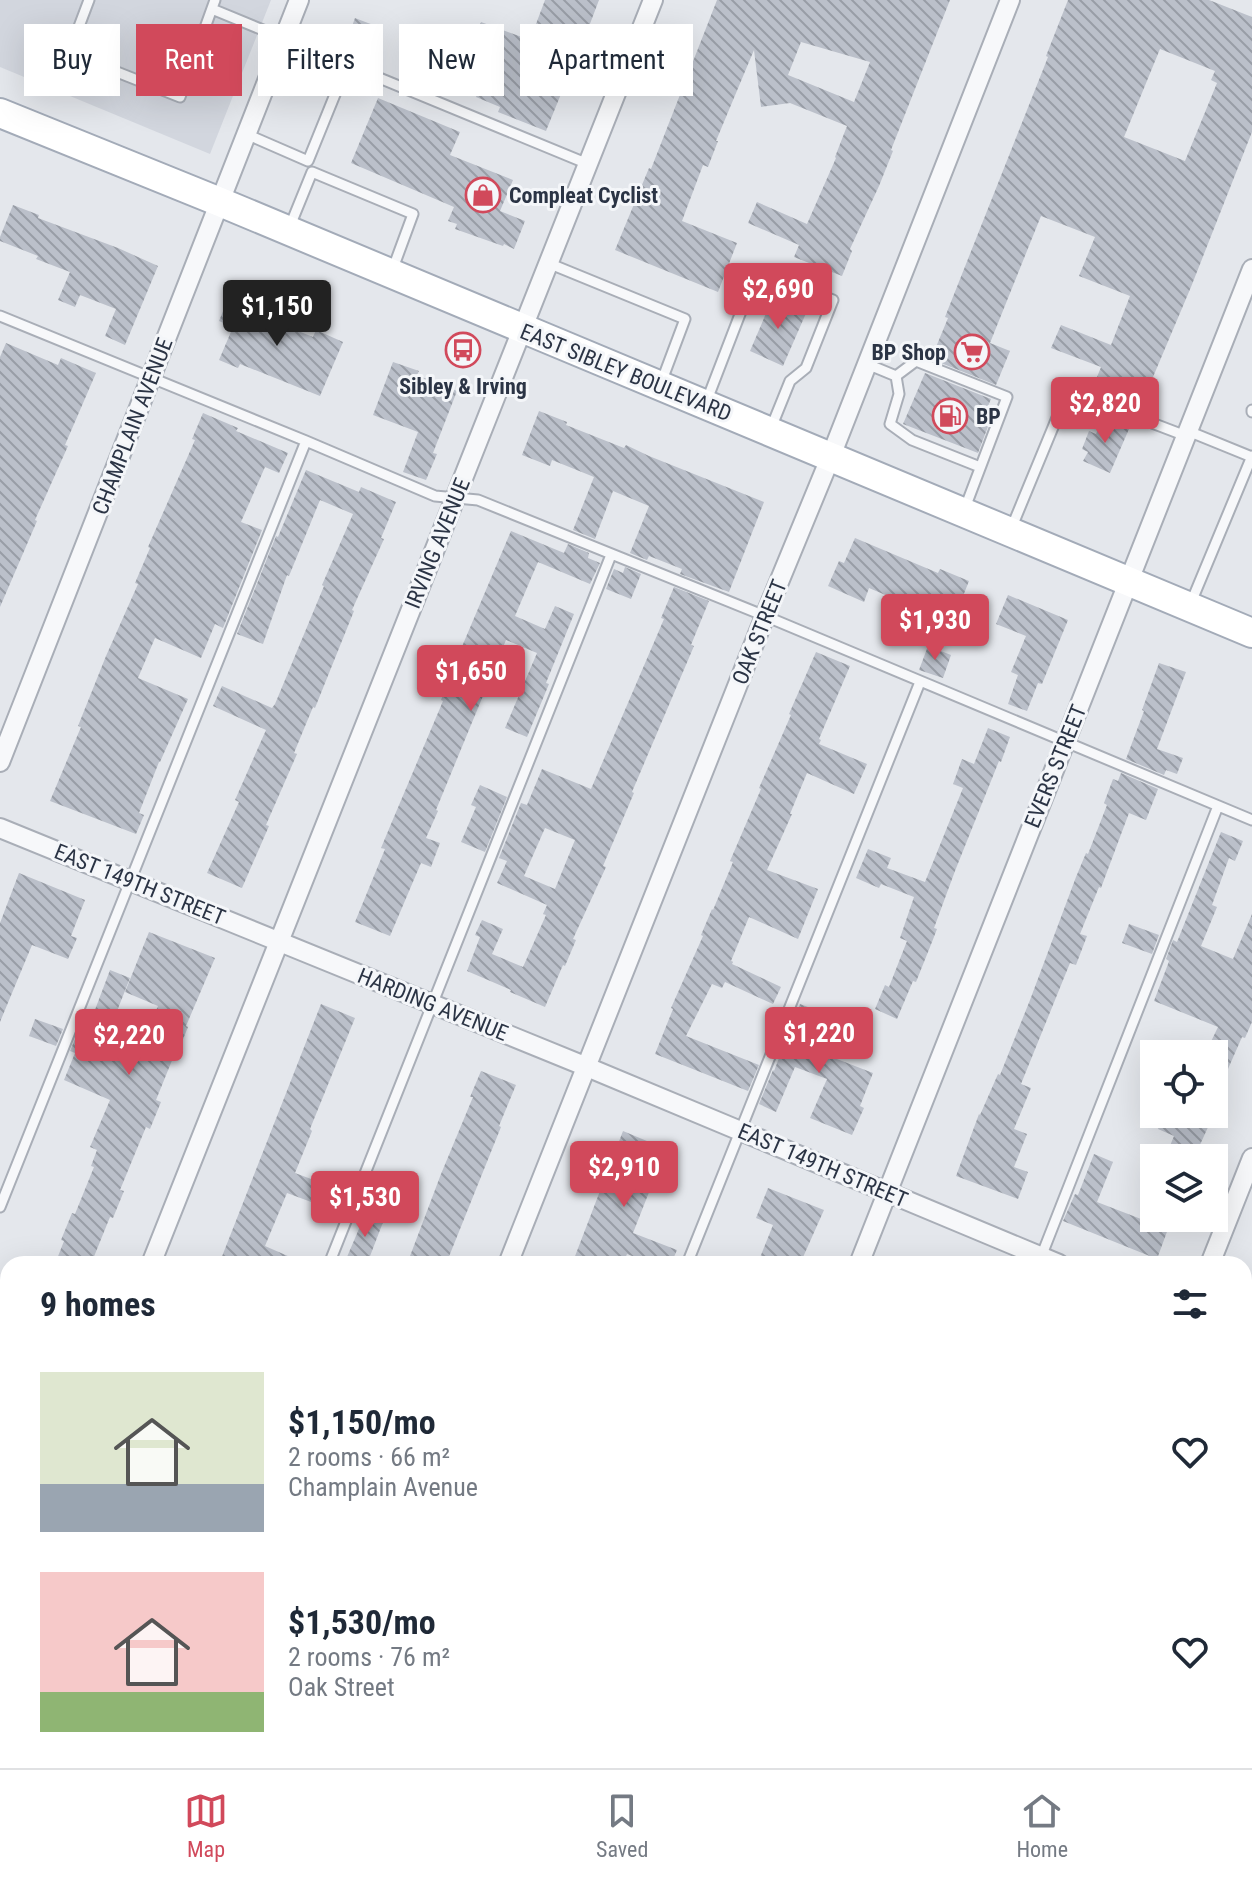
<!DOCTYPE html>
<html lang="en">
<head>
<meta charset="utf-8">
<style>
  body { margin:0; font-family:"Roboto Condensed",sans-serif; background:#f2f2f3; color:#1f2937; height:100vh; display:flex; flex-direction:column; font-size:30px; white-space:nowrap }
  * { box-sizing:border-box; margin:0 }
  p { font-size:26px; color:#747a83 }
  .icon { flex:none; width:44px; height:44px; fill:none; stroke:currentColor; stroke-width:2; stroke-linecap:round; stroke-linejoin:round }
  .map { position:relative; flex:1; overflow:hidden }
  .panel { position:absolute; left:0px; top:1256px; width:1252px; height:512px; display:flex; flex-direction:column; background:#fff; border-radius:24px 24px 0 0; box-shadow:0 8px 32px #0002 }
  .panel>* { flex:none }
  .banner { position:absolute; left:24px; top:24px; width:800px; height:72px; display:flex; gap:16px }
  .buttons { position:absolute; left:1140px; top:1040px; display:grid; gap:16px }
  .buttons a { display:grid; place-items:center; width:88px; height:88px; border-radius:0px; background:#fff; box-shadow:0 8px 32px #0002; font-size:40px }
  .price { position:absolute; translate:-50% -68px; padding:0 18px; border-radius:8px; background:#d1495b; color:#fff; font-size:26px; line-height:52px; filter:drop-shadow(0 2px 4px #0008) }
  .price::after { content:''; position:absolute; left:50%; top:48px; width:24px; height:18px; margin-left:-12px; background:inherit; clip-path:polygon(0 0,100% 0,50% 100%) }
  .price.on { background:#222; color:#fff }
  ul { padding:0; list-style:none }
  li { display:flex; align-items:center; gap:24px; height:200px; padding:0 40px }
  li span { display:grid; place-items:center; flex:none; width:224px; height:160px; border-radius:0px; color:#555 }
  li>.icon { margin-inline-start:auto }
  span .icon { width:96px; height:96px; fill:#fffc; stroke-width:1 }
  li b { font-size:34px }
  h2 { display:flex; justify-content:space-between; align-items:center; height:96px; padding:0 40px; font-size:34px }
  .chip { padding:0 28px; border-radius:0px; background:#fff; box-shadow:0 8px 32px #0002; font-size:28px; line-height:72px }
  .chip.on { background:#d1495b; color:#fff }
  .menu { display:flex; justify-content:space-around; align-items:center; height:112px; border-top:2px solid #e0e1e3; background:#fff; font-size:22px; color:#747a83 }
  .menu a { display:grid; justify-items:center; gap:4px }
  .menu .on { color:#d1495b }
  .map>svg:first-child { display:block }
  .built { fill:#d2d6de }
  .park { fill:url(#park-tufts) }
  .building { fill:url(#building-back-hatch); fill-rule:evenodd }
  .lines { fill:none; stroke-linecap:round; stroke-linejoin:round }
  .lane-casing { stroke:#a9aeb7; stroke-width:13 }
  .street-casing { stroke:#a9aeb7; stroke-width:22 }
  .primary-casing { stroke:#a3abb8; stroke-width:32 }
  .lane { stroke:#f7f8fa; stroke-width:9 }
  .street { stroke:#f7f8fa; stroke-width:18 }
  .primary { stroke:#fff; stroke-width:28 }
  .labels { text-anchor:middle; stroke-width:6; stroke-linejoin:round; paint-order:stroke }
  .poi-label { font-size:22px; font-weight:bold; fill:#2b3445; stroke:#f4f6f9; text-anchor:start }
  .street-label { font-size:22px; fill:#2b3445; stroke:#f4f6f9 }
</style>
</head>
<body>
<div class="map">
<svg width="1252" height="1768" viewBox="0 0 1252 1768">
  <defs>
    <pattern id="park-tufts" width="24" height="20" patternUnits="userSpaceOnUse" patternTransform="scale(2)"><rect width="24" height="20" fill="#c9d6c5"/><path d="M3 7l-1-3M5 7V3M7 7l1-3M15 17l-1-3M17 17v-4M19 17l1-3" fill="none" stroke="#adb8ab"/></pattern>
    <pattern id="building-back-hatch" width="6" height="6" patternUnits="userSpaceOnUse" patternTransform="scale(2)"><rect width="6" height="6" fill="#bbc0ca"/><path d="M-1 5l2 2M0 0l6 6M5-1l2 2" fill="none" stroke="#989da6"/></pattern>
  </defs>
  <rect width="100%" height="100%" fill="#e4e7ec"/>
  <path class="built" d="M0 0H271L210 154 0 67Z"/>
  <path class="park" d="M0 1706H8V1760H146L165 1768H0Z"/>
  <path class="building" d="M545 0H599L563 95 561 94 546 131 498 112 500 107 476 97 493 52 473 44 481 22 530 40Z
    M717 0H950L891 150 893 151 879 186 850 249 852 251 842 276 794 257 799 245 748 223 757 202 807 224 836 158 835 157 847 126 790 103 761 107 754 50 716 141H718L708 167 703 165 682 221 737 243 718 292 615 250 649 168 651 169ZM801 42 870 62 854 102 788 75Z
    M1068 0H1209L1252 17V132L1191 287 1145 396 1097 377 1101 367 1051 348 1061 325 1111 345 1130 296 1079 276 1095 237 1041 216 990 343 1010 351 996 385 931 359 948 318 945 317 1048 57 1046 56ZM1160 49 1215 71 1211 80 1217 83 1185 161 1124 137Z
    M355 18 381 28 368 61 343 51Z
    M425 44 446 52 438 76 416 68Z
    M378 98 460 132 450 155 513 180 500 211 525 221 514 249 504 244 503 246 455 229 457 224 448 221 454 207 351 163Z
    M13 205 39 215 38 218 118 248 158 266 125 345 105 336 116 309 80 295 75 307 58 300 70 272 36 259 38 256 0 241V237Z
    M230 294 264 309 261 316 313 337 316 330 343 342 320 396 240 364 238 368 219 360 233 327 219 321Z
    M773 297 807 311 783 366 750 351Z
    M6 343 58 365 61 358 96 373 65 445 68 446 35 520 37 521 0 607V357Z
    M393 362 419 371 417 375 457 391 433 453 437 454 426 480 403 472 418 432 373 415Z
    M925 373 991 399 988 406 995 408 978 453 903 424Z
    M539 411 567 422 566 425 624 448 626 445 649 456 764 502 729 592 680 574 682 569 649 556 647 560 630 553 649 506 613 491 595 539 573 530 594 477 552 460 550 466 522 455Z
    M203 413 238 428 236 431 288 453 279 473 265 467 241 522 262 530 223 628 215 624 201 658 155 638 138 678 188 699 160 762H159L139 813 144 815 136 834 50 801 81 727 78 726 106 656 138 584 135 583 150 548 148 547 195 440 192 439Z
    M1103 418 1129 429 1110 473 1083 461 1088 452 1082 449 1089 431 1096 434Z
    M306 470 359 492 361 487 396 502 381 538 384 539 352 610 354 611 315 708 313 707 294 753 297 754 266 825 269 826 242 888 207 873 239 802 235 800 266 730 213 706 222 686 272 708 275 704 324 586 322 585 353 514 320 500 289 576 287 575 263 644 237 634 276 536 278 537Z
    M511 531 564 553 568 544 589 553 588 558 600 563 590 584 538 562 515 616 545 629 555 606 574 614 546 683 549 684 527 737 505 728 537 653 506 640 436 810 438 811 426 838 440 843 431 867 421 863 390 936 355 922 385 849 381 848 391 824 443 701 441 700 455 663Z
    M855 538 938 573 940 569 969 581 948 634 918 622 923 611 869 588 864 602 828 586 839 561 844 563Z
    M625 567 641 574 631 599 606 589 614 569 623 573Z
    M674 587 709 601 691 645 694 646 632 792 634 793 603 866 606 867 573 939 576 940 565 966 563 965 545 1007 510 992 511 990 467 971 480 937 475 935 482 920 503 929 492 954 523 967 546 915 543 914 547 905 497 883 507 861 499 858 521 803 527 805 542 769 591 789 664 619 661 618ZM545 828 575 840 555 889 524 876Z
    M1008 595 1068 620 1042 684 1038 683 1027 711 1008 704 1018 675 1011 672 1026 636 996 624Z
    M928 646 951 655 943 678 919 670Z
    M816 652 850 666 819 739 821 740 819 744 867 764 854 794 807 773 790 814H792L767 870 818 889 798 939 749 917 731 961 733 962 732 964 781 987 773 1004 725 982 722 988 712 984 686 1036 759 1065 748 1091 655 1054 673 1009 671 1008 703 936 701 935 712 909 713 910 733 862 730 861 761 789 759 788 791 715 789 714Z
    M1159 663 1186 672 1157 749 1183 758 1177 774 1166 770 1164 775 1126 759 1144 711 1142 710Z
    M988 728 1010 737 1001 762 999 761 955 871 934 928 937 929 932 942 916 982 913 981 897 1019 875 1009 885 985 889 987 907 941 900 938 914 897 881 884 879 888 856 878 868 849 891 858 887 868 925 882 963 788 953 784 962 759 974 764Z
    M1121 773 1158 789 1146 820 1129 813 1101 888 1099 887 1080 934 1087 936 1076 965 1070 963 1021 1084 1031 1088 1014 1129 1027 1134 1014 1167 1028 1172 1018 1199 956 1176 979 1114 980 1115 998 1074 1000 1075 1030 1000 1076 877 1086 853 1088 854 1107 805 1104 803 1113 779 1118 781Z
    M480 785 507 797 485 852 461 842 476 807 471 805Z
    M1221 832 1243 841 1235 861 1229 858 1212 905 1217 907 1201 946 1233 959 1252 914V1022L1245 1038 1242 1037 1214 1101V1054H1205L1218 1027 1154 1001 1168 964 1169 961 1166 959 1173 940 1177 942Z
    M19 873 85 900 71 936 77 938 68 959 32 945 0 1022V923Z
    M1129 924 1159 935 1152 954 1122 943Z
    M149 932 215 958 186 1026 188 1027 177 1054 175 1053 156 1100 161 1102 150 1129 146 1127 120 1190 124 1191 113 1218 110 1217 91 1264H55L64 1241 61 1240 72 1213 75 1214 94 1167 91 1166 97 1150 90 1147 110 1100 64 1080 75 1053 70 1051 77 1034 83 1036 87 1031 110 970 130 978 106 1039 136 1052 138 1047H140L158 1006 125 992Z
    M321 1004 355 1018 310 1129 312 1131 295 1173 346 1192 338 1212 287 1193 265 1246 306 1264H219Z
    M800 1004 826 1014 811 1049 873 1073 860 1106 864 1108 852 1135 810 1118 827 1079 795 1067 776 1112 759 1104 773 1070 774 1071Z
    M35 1019 63 1029 56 1046 29 1036Z
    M481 1071 516 1085 499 1126 501 1127 446 1264H407L441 1174 473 1097H470Z
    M1164 1114H1183L1209 1125 1194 1158H1165L1174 1136 1158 1129Z
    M623 1131 666 1149 633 1233 677 1250 671 1264H652L627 1254 623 1264H572Z
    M1094 1154 1113 1162 1097 1202 1141 1219 1170 1218 1166 1228 1168 1229 1157 1259 1063 1221 1075 1194 1078 1195Z
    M768 1188 824 1210 800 1264H769L759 1260 773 1225 756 1218Z
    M367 1210 385 1217 367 1264H344Z"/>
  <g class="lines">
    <g class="lane-casing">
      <path id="lane" d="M89 0 69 53 180 97 215 0
        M212 9 588 164
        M246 134 308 161 336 92
        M290 226 312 172 413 214 392 271
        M548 263 685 319 661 383
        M0 316 306 441 435 496 478 500 765 616 1252 820
        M867 364 896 376 916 361 1007 397 965 508
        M896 376 899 394 890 424 912 440 980 467
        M707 400 757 270 833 300 806 368 790 381 771 428
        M1252 410V412
        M1188 431 1252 457
        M1011 529 1068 391 1186 436
        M1190 605 1252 456
        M0 1207 306 441
        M1041 1257 1218 806
        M329 1264 611 555
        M687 1264 920 682
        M1244 1625 1252 1606
        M488 1768 491 1760
        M838 1768 841 1760
        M1187 1768 1190 1760"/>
    </g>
    <g class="street-casing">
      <path id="street" d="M0 762 299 0
        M0 828 587 1067 1059 1264
        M151 1264 653 0
        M508 1264 765 616 831 456 1010 0
        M859 1264 1252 269
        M1210 1264 1252 1158
        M1244 1341 1252 1344
        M0 1531 8 1536
        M0 1645 8 1625
        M0 1677 8 1680
        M204 1760 224 1768
        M307 1768 310 1760
        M660 1768 663 1760
        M1011 1768 1014 1760"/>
    </g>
    <g class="primary-casing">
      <path id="primary" d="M0 113 220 202 1252 633"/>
    </g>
    <use href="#lane" class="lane"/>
    <use href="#street" class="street"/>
    <use href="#primary" class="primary"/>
  </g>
  <defs>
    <g id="shop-ring" transform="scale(1.8)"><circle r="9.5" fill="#f4f6f9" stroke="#d1495b" stroke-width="1.5"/><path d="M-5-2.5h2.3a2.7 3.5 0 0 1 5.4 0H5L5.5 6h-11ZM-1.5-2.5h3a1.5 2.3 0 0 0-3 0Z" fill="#d1495b"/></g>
    <g id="bus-ring" transform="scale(1.8)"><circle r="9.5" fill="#f4f6f9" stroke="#d1495b" stroke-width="1.5"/><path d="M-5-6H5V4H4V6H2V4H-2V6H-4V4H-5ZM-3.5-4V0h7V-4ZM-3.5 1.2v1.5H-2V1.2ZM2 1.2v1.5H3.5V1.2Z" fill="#d1495b"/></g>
    <g id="supermarket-ring" transform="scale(1.8)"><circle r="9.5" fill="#f4f6f9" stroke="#d1495b" stroke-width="1.5"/><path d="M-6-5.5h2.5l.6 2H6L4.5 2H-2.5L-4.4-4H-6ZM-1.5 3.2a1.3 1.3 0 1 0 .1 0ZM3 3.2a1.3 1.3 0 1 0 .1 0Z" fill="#d1495b"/></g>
    <g id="fuel-ring" transform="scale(1.8)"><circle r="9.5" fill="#f4f6f9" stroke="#d1495b" stroke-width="1.5"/><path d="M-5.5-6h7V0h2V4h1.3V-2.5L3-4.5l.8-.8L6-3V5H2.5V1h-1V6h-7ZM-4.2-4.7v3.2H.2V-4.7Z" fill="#d1495b"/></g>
  </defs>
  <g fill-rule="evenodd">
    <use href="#shop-ring" x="483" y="195"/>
    <use href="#bus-ring" x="463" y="350"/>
    <use href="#supermarket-ring" x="972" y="352"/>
    <use href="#fuel-ring" x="950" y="416"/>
  </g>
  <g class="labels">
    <g class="poi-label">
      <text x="509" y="203">Compleat Cyclist</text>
      <text x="946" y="360" text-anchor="end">BP Shop</text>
      <text x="463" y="394" text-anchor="middle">Sibley &amp; Irving</text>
      <text x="976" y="424">BP</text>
    </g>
    <g class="street-label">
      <text transform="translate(626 372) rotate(22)" y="8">EAST SIBLEY BOULEVARD</text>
      <text transform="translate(132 426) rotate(-69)" y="8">CHAMPLAIN AVENUE</text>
      <text transform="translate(437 543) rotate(-68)" y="8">IRVING AVENUE</text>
      <text transform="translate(759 632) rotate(-68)" y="8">OAK STREET</text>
      <text transform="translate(1055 766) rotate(-68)" y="8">EVERS STREET</text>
      <text transform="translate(140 884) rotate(22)" y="8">EAST 149TH STREET</text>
      <text transform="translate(433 1004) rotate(22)" y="8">HARDING AVENUE</text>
      <text transform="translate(823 1165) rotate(23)" y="8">EAST 149TH STREET</text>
    </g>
  </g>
</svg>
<div class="buttons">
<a><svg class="icon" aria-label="locate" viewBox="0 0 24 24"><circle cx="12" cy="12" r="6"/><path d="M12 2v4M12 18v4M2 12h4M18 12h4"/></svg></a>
<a><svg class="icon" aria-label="layers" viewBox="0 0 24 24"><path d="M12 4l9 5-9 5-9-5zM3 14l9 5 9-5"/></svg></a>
</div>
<b class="price" style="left:778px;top:331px">$2,690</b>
<b class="price on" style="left:277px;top:348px">$1,150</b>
<b class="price" style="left:1105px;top:445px">$2,820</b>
<b class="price" style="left:935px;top:662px">$1,930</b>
<b class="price" style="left:471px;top:713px">$1,650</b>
<b class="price" style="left:819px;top:1075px">$1,220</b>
<b class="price" style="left:129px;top:1077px">$2,220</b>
<b class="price" style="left:624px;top:1209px">$2,910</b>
<b class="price" style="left:365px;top:1239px">$1,530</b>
<div class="banner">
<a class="chip">Buy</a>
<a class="chip on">Rent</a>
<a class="chip">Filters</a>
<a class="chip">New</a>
<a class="chip">Apartment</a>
</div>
<section class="panel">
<h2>9 homes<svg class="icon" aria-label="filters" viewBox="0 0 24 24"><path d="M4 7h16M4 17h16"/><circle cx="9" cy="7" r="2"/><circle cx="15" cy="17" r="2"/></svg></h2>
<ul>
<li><span style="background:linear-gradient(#dfe7d0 70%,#9aa5b1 0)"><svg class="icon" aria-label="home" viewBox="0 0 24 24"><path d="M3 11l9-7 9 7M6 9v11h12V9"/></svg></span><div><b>$1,150/mo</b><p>2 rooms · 66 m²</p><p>Champlain Avenue</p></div><svg class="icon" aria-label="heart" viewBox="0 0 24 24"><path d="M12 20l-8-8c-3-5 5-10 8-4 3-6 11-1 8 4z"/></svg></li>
<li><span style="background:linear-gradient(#f6c9c9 75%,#8fb573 0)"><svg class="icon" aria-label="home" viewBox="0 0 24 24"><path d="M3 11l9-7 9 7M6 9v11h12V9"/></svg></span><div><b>$1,530/mo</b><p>2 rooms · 76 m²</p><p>Oak Street</p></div><svg class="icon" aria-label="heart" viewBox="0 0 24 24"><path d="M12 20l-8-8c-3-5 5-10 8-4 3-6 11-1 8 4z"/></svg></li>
</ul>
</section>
</div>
<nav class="menu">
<a class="on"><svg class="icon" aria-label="map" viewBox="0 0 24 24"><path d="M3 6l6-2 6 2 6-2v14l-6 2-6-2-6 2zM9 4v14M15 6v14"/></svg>Map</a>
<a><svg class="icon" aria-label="saved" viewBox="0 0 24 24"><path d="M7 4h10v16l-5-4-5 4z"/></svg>Saved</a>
<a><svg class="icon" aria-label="home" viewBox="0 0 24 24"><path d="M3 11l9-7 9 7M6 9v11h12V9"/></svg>Home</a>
</nav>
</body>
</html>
